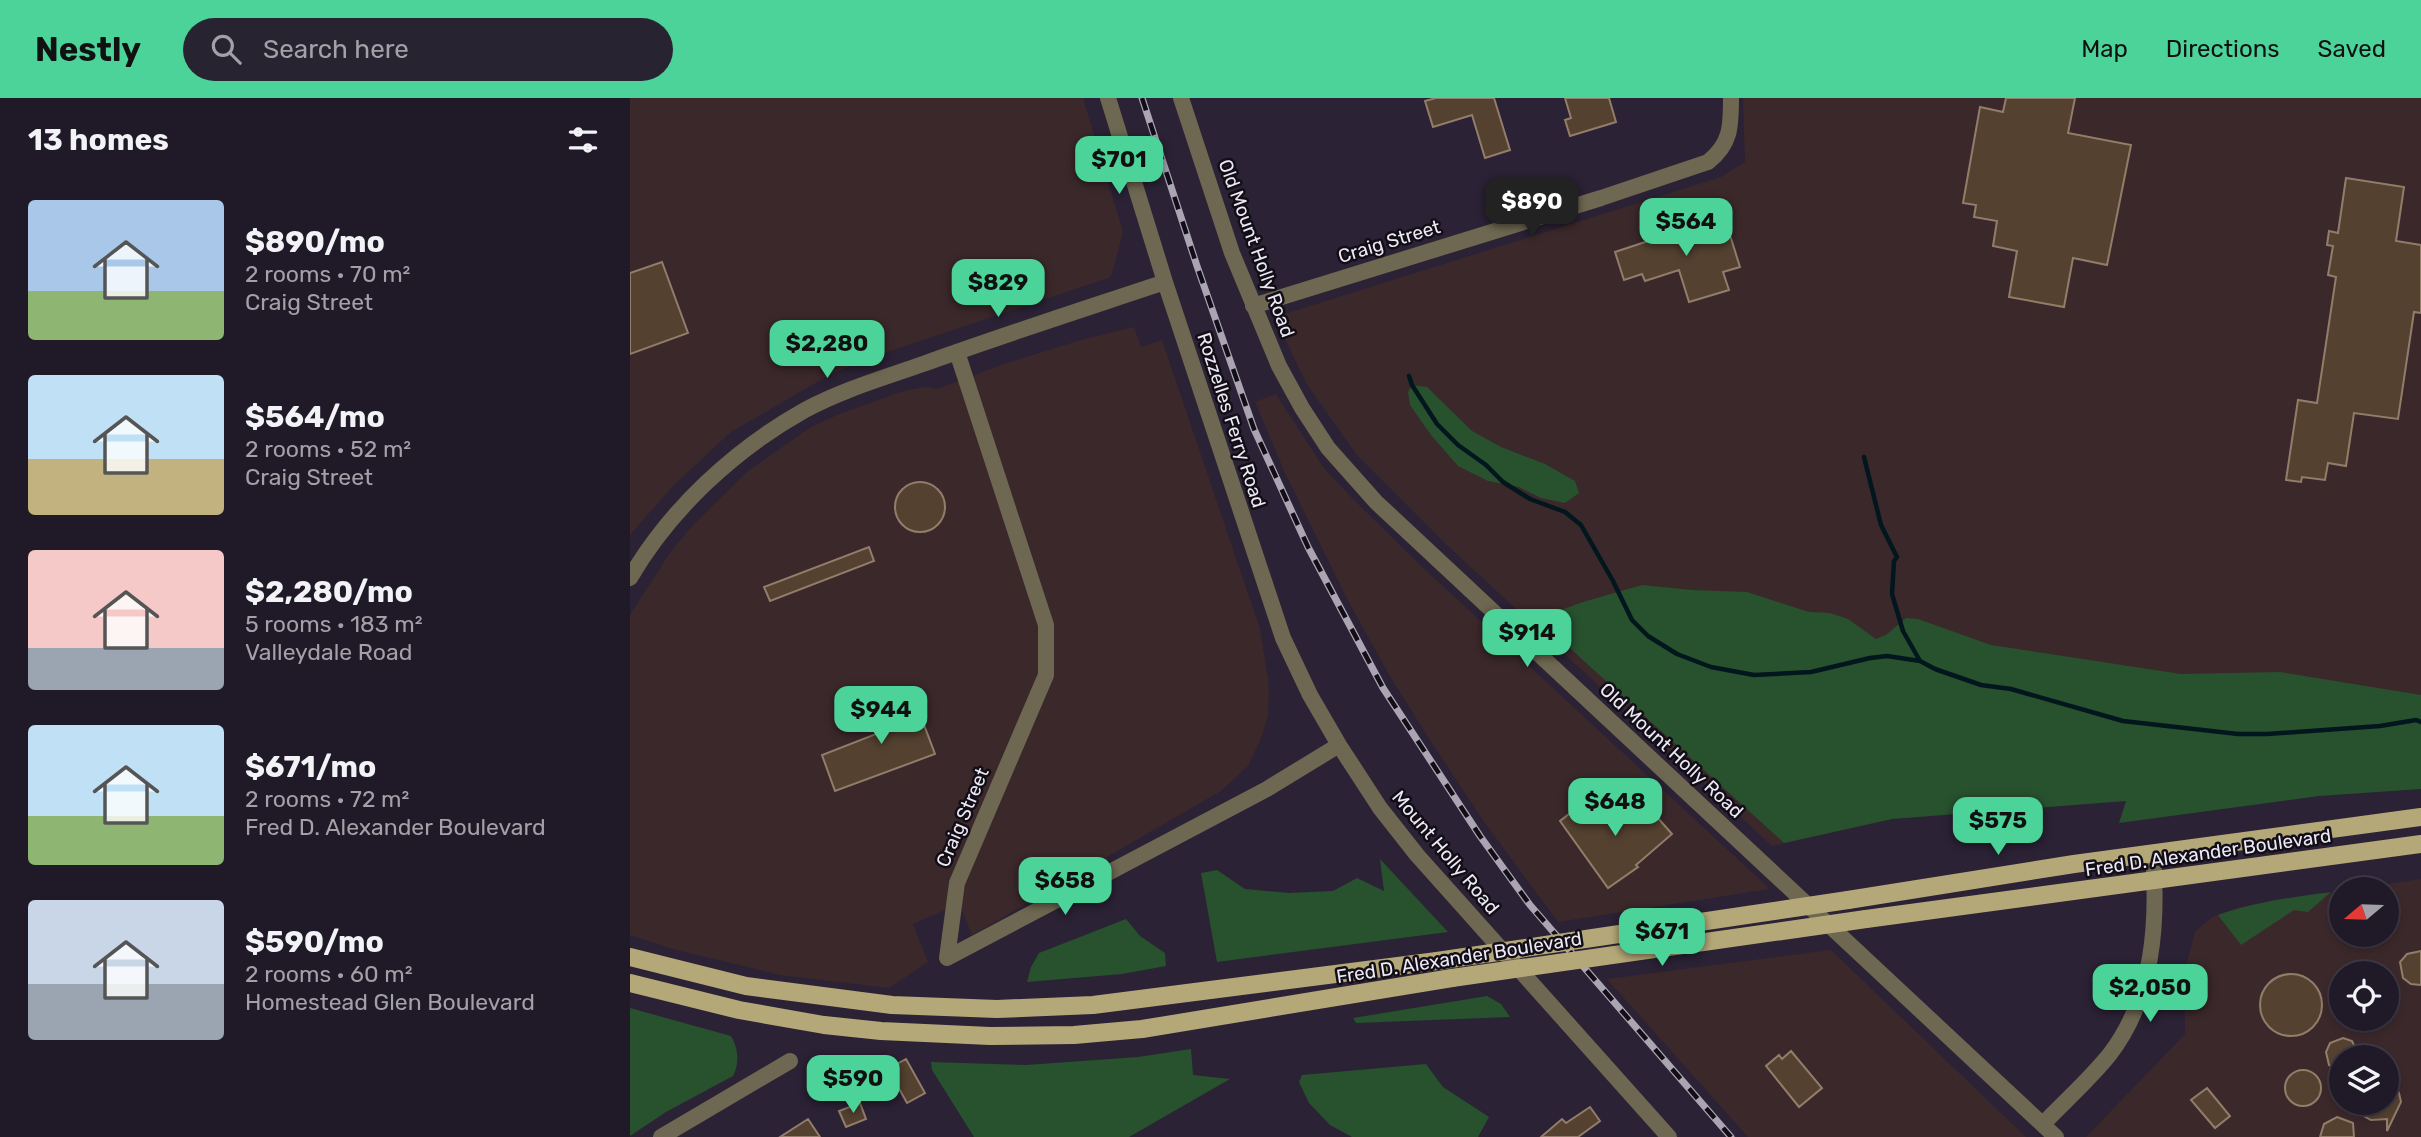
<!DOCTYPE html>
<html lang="en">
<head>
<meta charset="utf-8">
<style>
  body { margin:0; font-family:Rubik,sans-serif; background:#282330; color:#f1f3f6; height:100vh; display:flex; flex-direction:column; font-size:26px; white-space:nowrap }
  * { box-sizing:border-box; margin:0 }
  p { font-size:23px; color:#a2a1a8 }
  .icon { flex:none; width:38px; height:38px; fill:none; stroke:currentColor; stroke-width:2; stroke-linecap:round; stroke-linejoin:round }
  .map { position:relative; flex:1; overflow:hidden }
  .details { display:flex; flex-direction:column; background:#201a28; width:630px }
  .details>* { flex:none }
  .needle { width:46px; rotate:251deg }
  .buttons { position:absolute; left:1699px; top:779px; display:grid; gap:14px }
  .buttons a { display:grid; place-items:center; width:70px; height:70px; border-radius:50%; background:#201a28; box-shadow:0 4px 10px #0003,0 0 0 2px #3d3845; font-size:35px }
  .price { position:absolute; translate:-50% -60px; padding:0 16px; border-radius:14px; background:#4cd39a; color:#111; font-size:23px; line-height:46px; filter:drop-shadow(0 2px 4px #0008) }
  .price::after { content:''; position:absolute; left:50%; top:42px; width:21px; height:16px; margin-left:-10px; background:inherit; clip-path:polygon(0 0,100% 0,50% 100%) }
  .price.current { background:#222; color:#fff }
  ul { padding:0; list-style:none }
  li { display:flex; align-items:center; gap:21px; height:175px; padding:0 28px }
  li span { display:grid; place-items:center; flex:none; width:196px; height:140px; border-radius:7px; color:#555 }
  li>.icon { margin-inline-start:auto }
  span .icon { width:84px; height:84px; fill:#fffc; stroke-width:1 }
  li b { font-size:30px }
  h2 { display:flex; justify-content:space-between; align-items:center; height:84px; padding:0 28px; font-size:30px }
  header { display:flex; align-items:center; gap:42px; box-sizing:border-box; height:98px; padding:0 35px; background:#4cd39a; color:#111 }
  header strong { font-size:33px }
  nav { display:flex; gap:38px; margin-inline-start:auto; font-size:24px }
  .search { width:490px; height:63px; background:#282330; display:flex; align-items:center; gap:18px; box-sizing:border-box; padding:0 24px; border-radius:38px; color:#a2a1a8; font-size:26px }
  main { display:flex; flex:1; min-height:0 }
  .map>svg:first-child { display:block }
  .industrial { fill:#3b282b; fill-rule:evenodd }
  .green { fill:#28512e }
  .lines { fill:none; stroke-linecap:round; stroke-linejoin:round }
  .stream { stroke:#02161e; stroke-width:4.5 }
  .building { fill:#544130; stroke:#927d6a; stroke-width:2 }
  .minor { stroke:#6e6751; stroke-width:16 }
  .major { stroke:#b5a878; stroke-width:18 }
  .rail-casing { stroke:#aba4b3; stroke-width:7 }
  .rail { stroke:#110e16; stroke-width:4.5; stroke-dasharray:13; stroke-linecap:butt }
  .major-bridge { stroke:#b5a878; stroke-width:18 }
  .labels { text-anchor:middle; stroke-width:5; stroke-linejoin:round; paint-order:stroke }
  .street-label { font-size:19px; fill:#eee8f6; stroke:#110e16 }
</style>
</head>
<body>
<header>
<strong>Nestly</strong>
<div class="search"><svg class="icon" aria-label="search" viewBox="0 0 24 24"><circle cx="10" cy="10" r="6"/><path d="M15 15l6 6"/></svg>Search here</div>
<nav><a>Map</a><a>Directions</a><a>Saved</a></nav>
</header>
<main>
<section class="details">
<h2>13 homes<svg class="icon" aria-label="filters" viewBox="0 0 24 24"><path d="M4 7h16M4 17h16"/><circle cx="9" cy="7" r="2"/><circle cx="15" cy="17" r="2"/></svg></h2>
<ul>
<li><span style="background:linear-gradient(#a9c7e8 65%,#8fb573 0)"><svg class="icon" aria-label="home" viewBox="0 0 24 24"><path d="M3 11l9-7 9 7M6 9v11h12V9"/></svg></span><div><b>$890/mo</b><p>2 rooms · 70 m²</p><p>Craig Street</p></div></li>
<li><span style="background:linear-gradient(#bfe0f5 60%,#c2b280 0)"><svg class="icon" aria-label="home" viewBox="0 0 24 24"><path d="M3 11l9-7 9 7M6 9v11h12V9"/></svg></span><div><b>$564/mo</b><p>2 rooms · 52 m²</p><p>Craig Street</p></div></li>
<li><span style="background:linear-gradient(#f6c9c9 70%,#9aa5b1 0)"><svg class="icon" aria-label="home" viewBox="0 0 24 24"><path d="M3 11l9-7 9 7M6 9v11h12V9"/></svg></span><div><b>$2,280/mo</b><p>5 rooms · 183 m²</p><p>Valleydale Road</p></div></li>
<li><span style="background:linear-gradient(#bfe0f5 65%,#8fb573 0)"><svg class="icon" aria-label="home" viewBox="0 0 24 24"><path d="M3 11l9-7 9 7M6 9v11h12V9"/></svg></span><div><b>$671/mo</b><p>2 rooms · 72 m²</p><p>Fred D. Alexander Boulevard</p></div></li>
<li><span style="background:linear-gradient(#c9d6e8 60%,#9aa5b1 0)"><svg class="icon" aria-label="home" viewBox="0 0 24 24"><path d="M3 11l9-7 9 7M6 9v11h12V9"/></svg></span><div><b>$590/mo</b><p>2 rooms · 60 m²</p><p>Homestead Glen Boulevard</p></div></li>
</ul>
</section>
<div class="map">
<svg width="1791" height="1039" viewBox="0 0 1791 1039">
  <rect width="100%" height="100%" fill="#2b2235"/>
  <path class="industrial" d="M0 0H453L493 134 481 179 260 253 203 275 101 334 43 388 0 437Z
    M1113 0H1791V672L1262 721 1142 748 820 450 726 356 676 285 645 219 1091 79 1115 64Z
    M504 229 511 249 532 242 630 531 639 587 638 618 630 643 618 668 591 693 342 837 329 806 283 826 298 864 259 890 150 877 43 851 0 837V517L41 453 63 427 118 373 181 329 207 317 270 294 295 289 307 291 371 267 454 241Z
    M646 296 693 369 721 399 788 465 1140 791 928 824 852 721 804 648 762 582 717 501 655 375 625 304Z
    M1791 781V1039H1456L1555 936 1554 876 1565 834 1582 819 1610 809 1711 793 1712 836H1757V791H1724ZM1712 875H1757V920H1712ZM1712 959H1757V1004H1712Z
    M1201 852 1396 1039H1118L977 881Z"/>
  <path class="green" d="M782 287 797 289 842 333 871 349 915 366 945 383 949 395 935 405 911 400 889 389 858 383 828 368 801 337 780 307 778 294Z
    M1012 487 1062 492 1117 494 1179 514 1200 515 1218 521 1246 541 1256 537 1276 520 1288 521 1361 547 1551 576 1650 574 1791 597V691L1689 698 1489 725 1496 703 1262 721 1154 745 943 553 909 520 953 504Z
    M750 761 818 834 587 864 571 775 587 772 615 791 659 795 703 793 727 780 754 793Z
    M1701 794 1678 814 1664 812 1611 847 1588 817C1625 804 1663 799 1701 794Z
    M496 821 510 838 535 855 536 868 492 876 397 884 401 869 409 855Z
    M857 898 871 906 880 919 726 925 723 920Z
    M0 910 101 938C108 949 110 965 103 978L36 1014 0 1038Z
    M561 951 563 977 600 981 499 1039H344L302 972 301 964 396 967 508 959Z
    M796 966 813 989 859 1019 848 1039H722L700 1027 679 1005 669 984 672 977Z"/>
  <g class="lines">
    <path class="stream" d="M779 278 782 287 807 326 828 347 856 367 873 384 900 401 935 414 951 427 983 483 1002 522 1018 538 1047 556 1081 569 1124 577 1181 574 1240 560 1257 558 1290 563 1305 571 1351 587 1381 591 1493 623 1608 636H1637L1750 628 1786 622 1791 624
      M1234 359 1251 427 1267 459 1264 463 1262 496 1273 533 1290 563"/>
  </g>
  <path class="building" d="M806 0H864L880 52 855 60 842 17 803 29 795 3Z
    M935 0H979L986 24 940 38 935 22 941 20Z
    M1376 0H1445L1438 35 1501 47 1477 167 1443 160 1434 209 1379 199 1387 153 1363 148 1367 123 1344 119 1346 107 1333 105 1350 9 1373 14Z
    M1716 80 1774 89 1766 143 1791 147V215L1784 214 1768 321 1724 315 1716 368 1698 365 1695 382 1672 379 1671 384 1656 382 1668 302 1687 305 1706 179 1698 177 1703 148 1697 147 1699 133 1708 135Z
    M1094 118 1110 169 1093 174 1099 192 1059 204 1049 172 1015 183 1012 176 994 182 985 154Z
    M32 164 58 235 0 256V175Z
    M265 409a25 25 0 1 1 50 0a25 25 0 1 1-50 0Z
    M239 449 244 463 140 503 134 489Z
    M265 589 278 624 291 619 305 656 205 693 192 657 254 633 241 598Z
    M965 696 986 725 1012 702 1042 736 1006 767 1008 769 978 790 930 723Z
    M1791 853V887L1781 886 1773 880 1770 864 1777 856Z
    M1630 907a31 31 0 1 1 62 0a31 31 0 1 1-62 0Z
    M1713 940 1722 943 1730 959H1712V974L1699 967 1696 954 1700 945Z
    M1161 953 1192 990 1169 1009 1136 968 1149 957 1152 961Z
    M276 961 295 995 277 1005 258 971Z
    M1655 990a18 18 0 1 1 36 0a18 18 0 1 1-36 0Z
    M1757 972 1769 995 1771 1004 1757 1033V1021L1741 1022 1732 1017 1727 1004H1757Z
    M1577 990 1600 1018 1585 1030 1561 1002Z
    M230 1005 236 1021 216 1029 209 1013Z
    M960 1009 970 1023 948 1039H911L932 1021 936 1025Z
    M1707 1019 1723 1025 1724 1039H1690L1694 1026Z
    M178 1021 190 1039H150Z"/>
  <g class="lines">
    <path class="minor" d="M478 0 535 184 653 540 680 597 709 647 750 710 787 757 1039 1039
      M551 0 602 155 649 268 672 310 698 350 746 404 1426 1039
      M623 208 971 100 1078 64C1101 46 1101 28 1101 0
      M327 254 416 527V577L327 785 317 860 637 691 709 647
      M0 480C40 411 105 351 175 312 212 292 253 280 293 266 373 237 454 211 535 184
      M1413 1026C1435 1003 1460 981 1480 956 1524 898 1528 825 1523 756
      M31 1039 160 963"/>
    <path class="major" d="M1218 802 1444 766 1791 719
      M1236 821 1791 746
      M0 859 116 888 262 907 367 911 463 907 807 863
      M0 885 109 912 194 927 251 933 360 938 444 937 512 931 822 880"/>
    <g class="rail-casing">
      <path id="rail" d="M512 0 567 168 624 331 678 449 753 590 850 738 900 807 1101 1039"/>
    </g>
    <use href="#rail" class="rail"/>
    <path class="major-bridge" d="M807 863 1218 802
      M822 880 1236 821"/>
  </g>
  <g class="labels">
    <g class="street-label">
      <text transform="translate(759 143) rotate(-17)" y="7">Craig Street</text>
      <text transform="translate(627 150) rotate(70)" y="7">Old Mount Holly Road</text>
      <text transform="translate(602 322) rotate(72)" y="7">Rozzelles Ferry Road</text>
      <text transform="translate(1042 652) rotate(43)" y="7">Old Mount Holly Road</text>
      <text transform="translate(332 719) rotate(-67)" y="7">Craig Street</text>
      <text transform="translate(816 754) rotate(50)" y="7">Mount Holly Road</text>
      <text transform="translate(1578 754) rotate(-8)" y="7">Fred D. Alexander Boulevard</text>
      <text transform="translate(829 859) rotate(-9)" y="7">Fred D. Alexander Boulevard</text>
    </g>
  </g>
</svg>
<div class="buttons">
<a><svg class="needle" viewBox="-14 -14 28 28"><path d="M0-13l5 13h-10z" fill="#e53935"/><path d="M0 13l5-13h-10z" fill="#a2a1a8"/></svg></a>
<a><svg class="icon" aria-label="locate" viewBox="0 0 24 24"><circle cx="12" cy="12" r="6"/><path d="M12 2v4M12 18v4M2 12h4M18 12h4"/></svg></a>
<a><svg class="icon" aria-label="layers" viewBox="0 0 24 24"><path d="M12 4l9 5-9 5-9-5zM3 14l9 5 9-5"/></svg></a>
</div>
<b class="price" style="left:489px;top:98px">$701</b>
<b class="price current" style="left:902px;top:140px">$890</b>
<b class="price" style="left:1056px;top:160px">$564</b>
<b class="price" style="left:368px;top:221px">$829</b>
<b class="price" style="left:197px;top:282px">$2,280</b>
<b class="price" style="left:897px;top:571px">$914</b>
<b class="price" style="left:251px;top:648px">$944</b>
<b class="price" style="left:985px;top:740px">$648</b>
<b class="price" style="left:1368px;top:759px">$575</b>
<b class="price" style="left:435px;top:819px">$658</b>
<b class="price" style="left:1032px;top:870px">$671</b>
<b class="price" style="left:1520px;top:926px">$2,050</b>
<b class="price" style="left:223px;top:1017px">$590</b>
</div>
</main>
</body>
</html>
